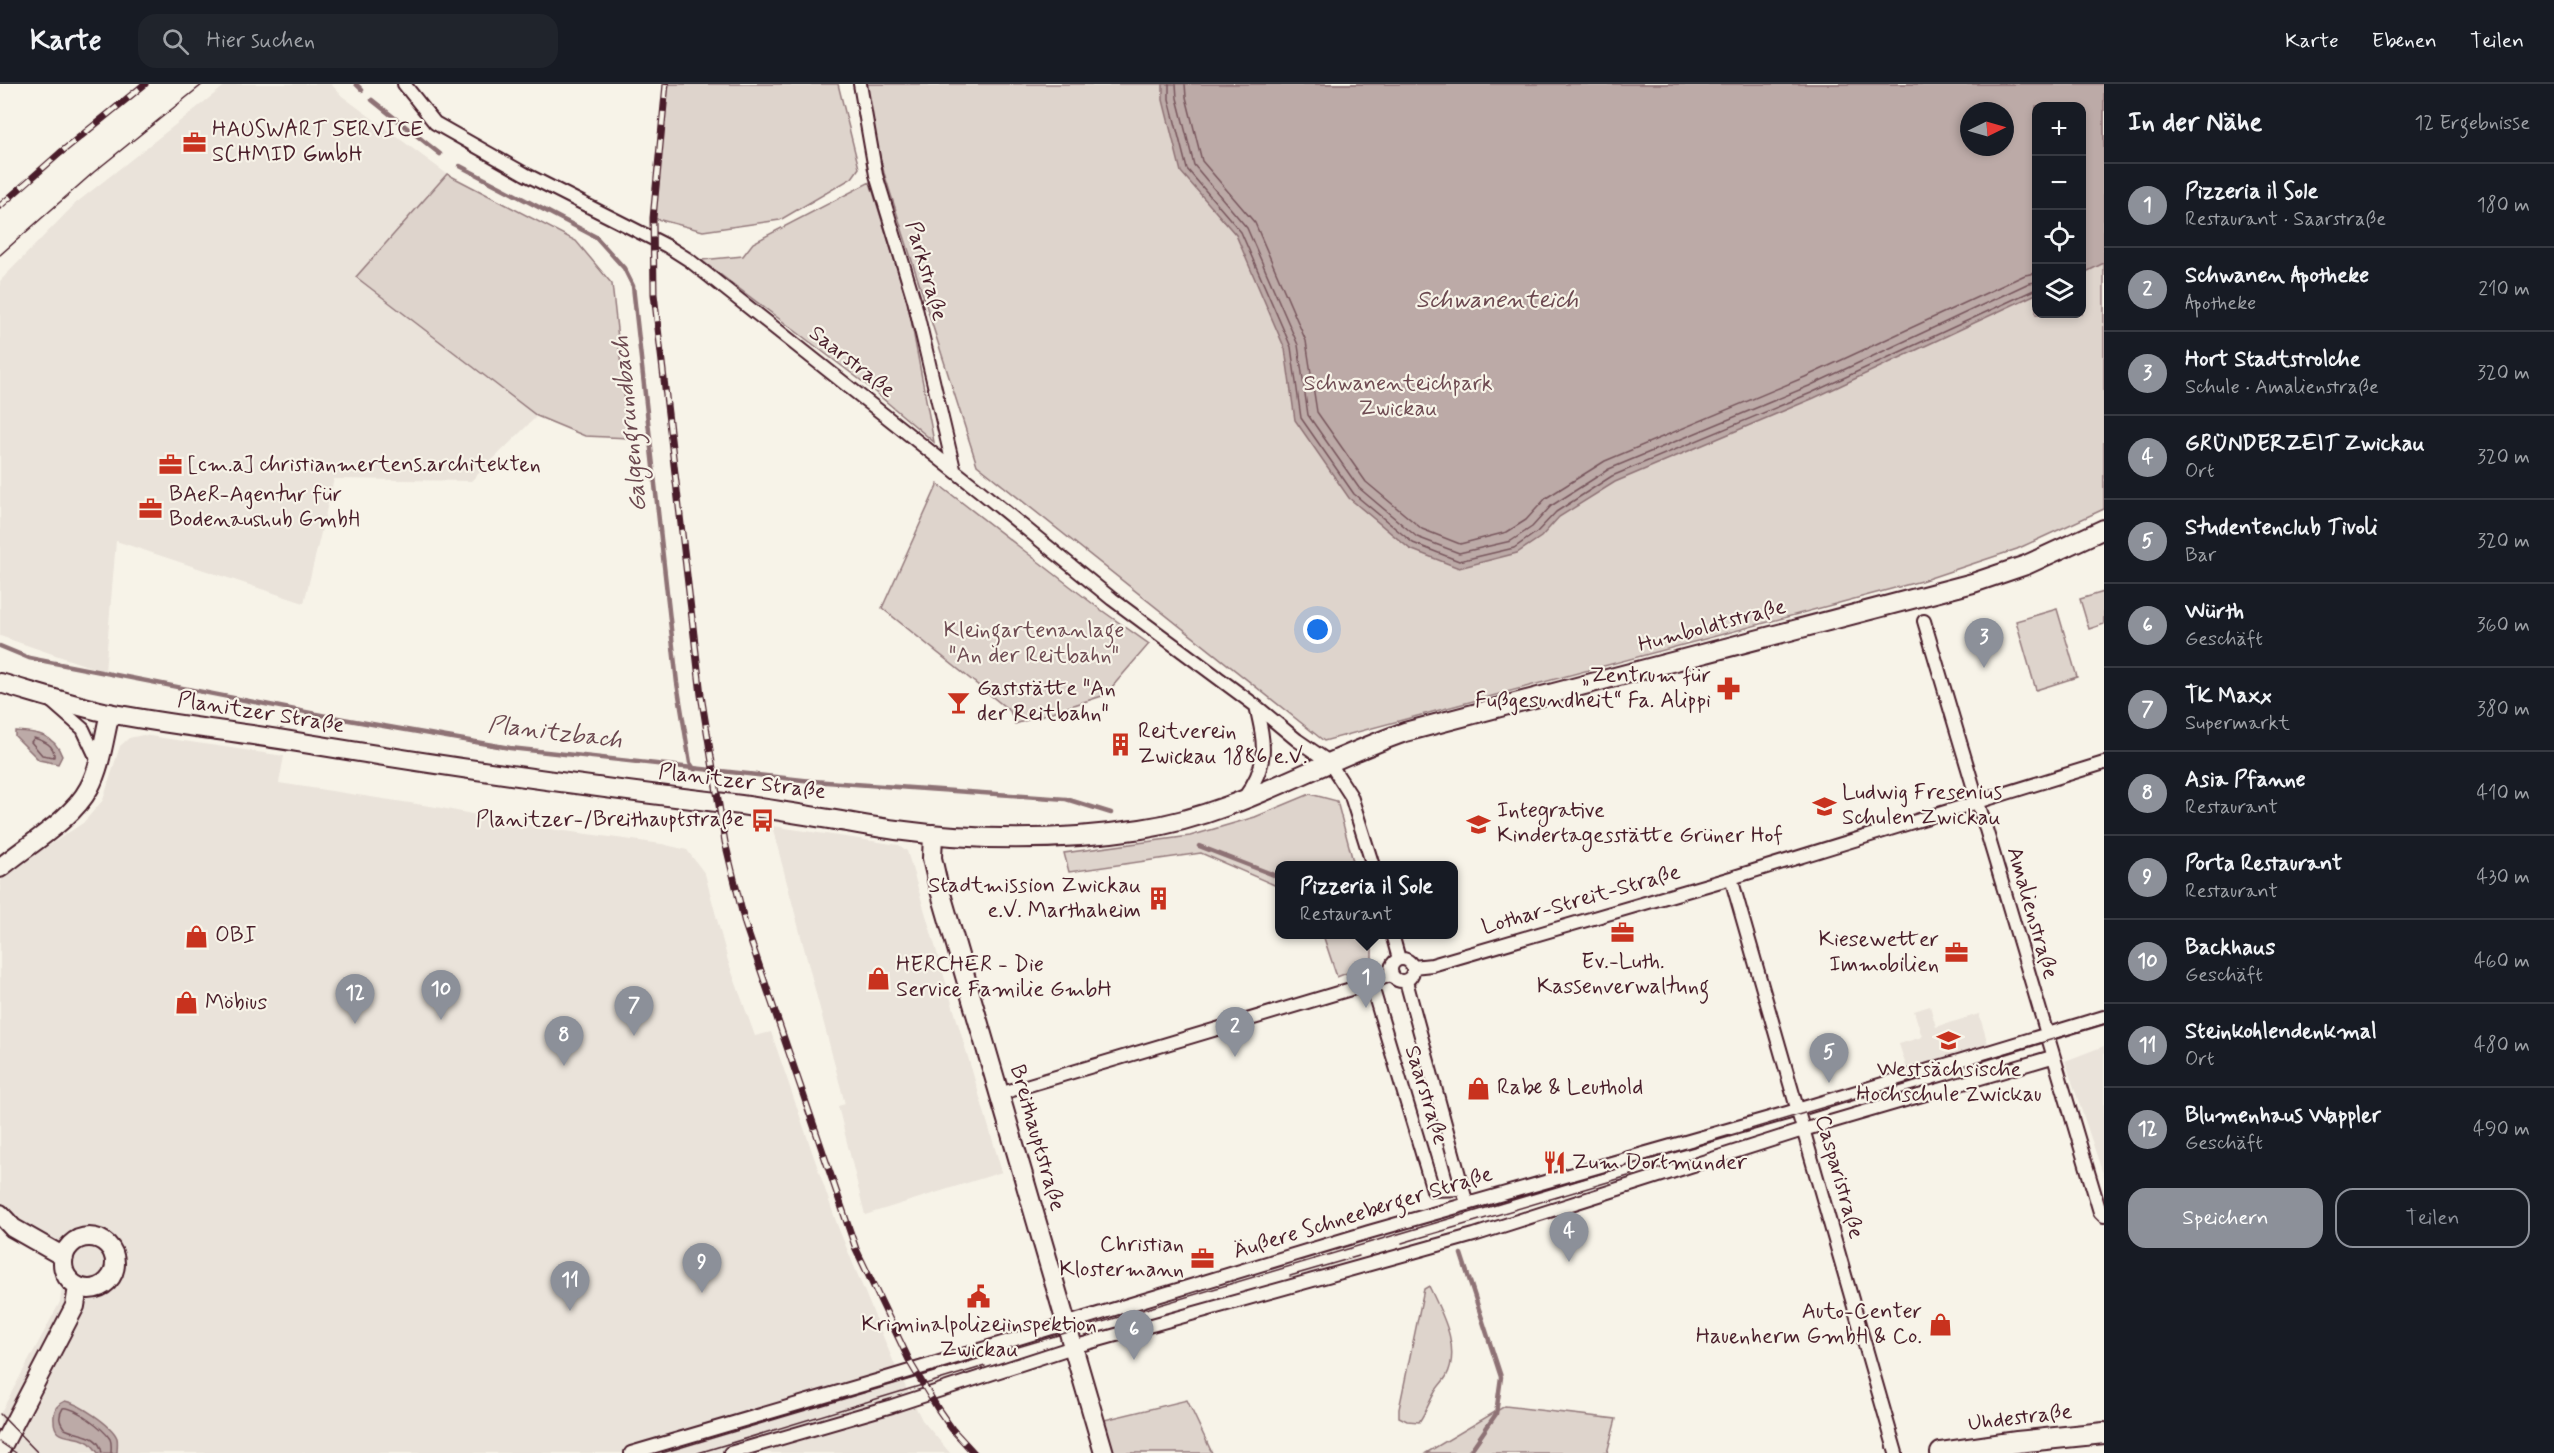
<!DOCTYPE html>
<html lang="de">
<head>
<meta charset="utf-8">
<style>
	:root { --surface:#171b24; --page:#20242c; --text:#f1f3f6; --muted:#9ea1a6; --line:#363941; --accent:#8c9099 }
	body { margin:0; font-family:Mynerve,sans-serif; background:var(--page); color:var(--text) }
	.controls { position:absolute; right:18px; top:18px; display:grid; overflow:hidden; border-radius:12px; box-shadow:0 3px 9px #0003 }
	.controls button { width:54px; height:54px; display:grid; place-items:center; padding:0; border:0; border-bottom:2px solid var(--line); background:var(--surface); color:var(--text); font:30px sans-serif }
	.compass { position:absolute; left:1960px; top:18px; width:54px; height:54px; border-radius:50%; background:var(--surface); box-shadow:0 3px 9px #0003; rotate:85deg }
	.you { position:absolute; left:1318px; top:546px; width:21px; height:21px; margin:-15px; border:4px solid #fff; border-radius:50%; background:#1a73e8; box-shadow:0 0 0 9px #1a73e833 }
	.badge { display:grid; place-items:center; width:39px; height:39px; border-radius:50%; background:var(--accent); color:#fff; font-size:20px; font-weight:700 }
	.pin { position:absolute; translate:-50% -50px; filter:drop-shadow(0 2px 3px #0008) }
	.pin::after { content:''; position:absolute; top:32px; width:21px; height:18px; background:inherit; clip-path:polygon(0 0,100% 0,50% 100%) }
	.popup { position:absolute; left:1275px; top:777px; width:183px; height:78px; box-sizing:border-box; display:grid; place-content:center; border-radius:12px; background:var(--surface); filter:drop-shadow(0 2px 4px #0005); font-size:20px; white-space:nowrap; color:var(--muted) }
	.popup b { font-size:22px; color:var(--text) }
	.popup::after { content:''; position:absolute; left:50%; top:100%; margin-left:-12px; border:12px solid transparent; border-top-color:var(--surface) }
	.list { margin:0; padding:0; list-style:none }
	h2 { display:flex; justify-content:space-between; align-items:center; height:78px; margin:0; padding:0 24px; font-size:26px }
	h2 small { font-size:20px; font-weight:400; color:var(--muted) }
	.list li { display:grid; grid-template-columns:39px 1fr auto; gap:18px; align-items:center; box-sizing:border-box; height:84px; padding:0 24px; border-top:2px solid var(--line) }
	.list b { display:block; font-size:22px; white-space:nowrap }
	.list p { margin:0; font-size:20px; white-space:nowrap; color:var(--muted) }
	.list em { font-size:20px; font-style:normal; color:var(--muted) }
	.actions { display:flex; gap:12px; padding:18px 24px }
	.actions a { flex:1; padding:14px 0; border:2px solid var(--accent); border-radius:18px; text-align:center; font-size:21px; color:var(--accent) }
	.actions .main { background:var(--accent); color:#fff }
	.icon { flex:none; width:33px; height:33px; fill:none; stroke:currentColor; stroke-width:2; stroke-linecap:round; stroke-linejoin:round }
	.map { position:relative; flex:none; width:2104px; height:1369px; overflow:hidden }
	header { display:flex; align-items:center; gap:36px; box-sizing:border-box; height:84px; padding:0 30px; background:var(--surface); border-bottom:2px solid var(--line) }
	header strong { font-size:28px }
	nav { display:flex; gap:33px; margin-inline-start:auto; font-size:21px }
	.search { width:420px; height:54px; background:var(--page); display:flex; align-items:center; gap:15px; box-sizing:border-box; padding:0 21px; border-radius:18px; color:var(--muted); font-size:22px }
	main { display:flex }
	aside { flex:1; background:var(--surface) }
	.map>svg:first-child { display:block }
</style>
</head>
<body>
<header>
<strong>Karte</strong>
<div class="search"><svg class="icon" aria-label="search" viewBox="0 0 24 24"><circle cx="10" cy="10" r="6"/><path d="M15 15l6 6"/></svg>Hier suchen</div>
<nav><a>Karte</a><a>Ebenen</a><a>Teilen</a></nav>
</header>
<main>
<div class="map">
<svg width="2104" height="1369" viewBox="0 0 2104 1369">
	<rect width="100%" height="100%" fill="#f7f3e8"/>
	<filter id="ink" filterUnits="userSpaceOnUse"><feTurbulence type="fractalNoise" baseFrequency=".0167" numOctaves="2"/><feDisplacementMap in="SourceGraphic" scale="12" xChannelSelector="R" yChannelSelector="G"/><feConvolveMatrix kernelMatrix="1 2 1 2 8 2 1 2 1" color-interpolation-filters="sRGB"/></filter>
	<g filter="url(#ink)">
		<path fill="#eae3da" d="M227,0H331L342,12L447,90L356,193L537,332L471,397L334,395L304,519L116,457L105,588L0,552V197L76,119Z
			M143,651L284,672L279,699L436,723L550,745L662,760L687,766L705,790L728,877L755,952L771,948L838,1143L894,1279L922,1336L950,1369H0V1330L60,1218L62,1203L56,1184L57,1156L21,1136L0,1117V798L7,789L83,739L103,716L120,662L129,654Z
			M772,742L899,761L907,767L1002,1088L865,1131L838,1022L845,1020Z
			M1930,922L1936,943L1979,930L1988,960L1907,985L1899,960L1922,953L1914,927Z
			M2104,962V1093L2065,977Z"/>
		<path fill="#ded4cc" stroke="#947a7c" stroke-width="1.5" fill-rule="evenodd" d="M666,0H838L859,84L852,94L780,136L703,147L653,134Z
			M863,0H2104V425L2017,465L1921,497L1324,657L977,381L884,89ZM2036,22H2082V230H2036ZM1969,27H2005V63H1969Z
			M447,90L576,157L612,200L629,354L585,352L537,332L356,193Z
			M870,98L908,220L934,358L863,298L701,176L743,172L753,159Z
			M938,400L1097,523L1149,560L1105,611L1015,640L1010,627L882,524Z
			M2104,508V540L2089,545L2080,515Z
			M2057,525L2077,593L2036,606L2016,537Z
			M1310,710L1337,717L1354,781L1279,782V803L1201,769L1069,788L1064,769L1190,752L1255,733Z
			M1323,851H1372V879L1337,893Z
			M1429,1202C1441,1228 1462,1264 1446,1293C1443,1298 1438,1302 1435,1308C1429,1318 1426,1328 1419,1338L1407,1337L1399,1333V1325L1424,1205Z
			M1187,1316L1212,1369H1104L1096,1338Z
			M1505,1322L1616,1335L1607,1369H1426Z"/>
		<path fill="#bcaaa7" stroke="#8e7275" stroke-width="1.5" fill-rule="evenodd" d="M1163,0H2104V179L2082,190V22H2036V210L1814,314L1615,398L1559,433L1541,453L1517,469L1459,484L1410,465L1349,414L1295,336L1285,265L1236,151L1181,88L1163,16ZM1969,27H2005V63H1969Z
			M15,647C37,648 54,650 62,672L58,680L39,676L15,652Z
			M65,1317C78,1319 112,1341 117,1354C118,1358 117,1365 117,1369H98C95,1365 92,1360 88,1358C74,1349 52,1359 54,1332C54,1324 58,1320 65,1317Z"/>
		<g fill="none" stroke-linecap="round" stroke-linejoin="round">
			<path stroke="#78575d" stroke-width="1.5" d="M1169,0V15L1187,85L1241,148L1291,263L1301,334L1354,410L1413,459L1459,477L1514,464L1537,448L1556,428L1612,392L1811,309L2036,205
				M1176,0L1177,14L1194,81L1247,144L1298,261L1308,331L1359,404L1417,453L1459,469L1511,457L1532,443L1551,422L1609,385L1809,302L2029,199L2036,198
				M1185,0L1186,13L1202,77L1255,139L1306,257L1317,328L1366,398L1422,445L1460,460L1507,448L1526,436L1546,414L1605,377L1805,293L2025,191L2036,189
				M34,654C44,657 55,661 54,673L42,671L31,658Z
				M102,1369C99,1349 79,1352 65,1345C59,1338 58,1332 63,1324C74,1322 104,1345 110,1355C112,1359 111,1364 111,1369"/>
			<path stroke="#8e7275" stroke-width="4.5" d="M356,0L362,6
				M372,16L440,70
				M460,82L596,153L624,184L633,202L677,599L690,679L695,686
				M0,562L29,574L326,632L510,664L812,697L1066,715L1111,729
				M1199,762L1279,793
				M1461,1170L1501,1293L1496,1330L1469,1369"/>
			<defs>
				<path id="street" d="M404,0L435,39L525,90L667,162L689,176L980,407L1112,515L1256,622L1297,656L1329,678L1351,712L1373,782
					M860,0L876,91L914,216L954,385
					M1924,537L2100,1128L2104,1132
					M51,617L83,645L98,677
					M1244,714C1269,680 1265,661 1256,622
					M1731,794L1896,1369
					M1392,850L1399,875
					M1391 886a11 11 0 1 1 22 0a11 11 0 1 1-22 0Z
					M1413,883L1432,881L1731,794L2104,679
					M1406,897L1465,1113
					M1371,899L1433,1106L1463,1105
					M999,1010L1371,899L1392,890
					M631,1369L890,1293L1369,1148L1787,1029L2104,933
					M730,1369L892,1322L1073,1263L1474,1151L1803,1046L2052,973"/>
				<path id="secondary" d="M0,599C35,609 69,620 104,628C168,641 233,647 297,658C442,682 587,703 733,720C788,727 842,738 896,746C976,757 1062,757 1141,745C1235,731 1316,679 1405,648L1973,499L2026,481L2104,445
					M933,750L932,774L937,796L1104,1369
					M0,784C27,761 72,736 89,704C101,682 104,653 110,629
					M0,1130L13,1144L64,1173
					M63 1179a26 26 0 1 1 52 0a26 26 0 1 1-52 0Z
					M0,1366L75,1222L78,1203"/>
				<path id="primary" d="M1941,1369L2017,1358L2104,1349"/>
			</defs>
			<use href="#street" stroke="#4a1f2b" stroke-width="16"/>
			<use href="#secondary" stroke="#4a1f2b" stroke-width="22"/>
			<use href="#primary" stroke="#4a1f2b" stroke-width="24"/>
			<use href="#street" stroke="#f7f3e8" stroke-width="12"/>
			<use href="#secondary" stroke="#f7f3e8" stroke-width="18"/>
			<use href="#primary" stroke="#f7f3e8" stroke-width="20"/>
			<path stroke="#4a1f2b" stroke-width="1.5" d="M0,171L94,88L203,0
				M1402,1159L1635,1090
				M1290,1192L1359,1172
				M0,1330L38,1369
				M0,1358L16,1369
				M662,1369L2104,940
				M698,1369L985,1282"/>
			<defs>
				<path id="rail" d="M666,0L653,134L654,210L701,611L725,758L745,840L856,1165L911,1280L938,1325L952,1345L974,1369
					M0,122L60,69L145,0"/>
			</defs>
			<use href="#rail" stroke="#4a1f2b" stroke-width="7"/>
			<use href="#rail" stroke="#f7f3e8" stroke-width="4.5" stroke-dasharray="14" stroke-linecap="butt"/>
		</g>
	</g>
	<defs>
		<symbol id="office-bare" viewBox="-9 -9 18 18"><path d="M-6-3h4V-5.5h4V-3h4V5H-6ZM-1-4.5V-3h2v-1.5ZM-6 0V1H6V0Z" fill="#c8321e" stroke="#f7f3e8" stroke-width="2.5" paint-order="stroke"/></symbol>
		<symbol id="pharmacy-bare" viewBox="-9 -9 18 18"><path d="M-2-6h4v4h4v4h-4v4h-4v-4h-4v-4h4Z" fill="#c8321e" stroke="#f7f3e8" stroke-width="2.5" paint-order="stroke"/></symbol>
		<symbol id="bar-bare" viewBox="-9 -9 18 18"><path d="M-6-5H6L.8 .8V4.5H3.5V6h-7V4.5H-.8V.8Z" fill="#c8321e" stroke="#f7f3e8" stroke-width="2.5" paint-order="stroke"/></symbol>
		<symbol id="building-bare" viewBox="-9 -9 18 18"><path d="M-4-6H4V6H1V3H-1V6H-4ZM-2.5-4.3h1.7v1.8h-1.7ZM.8-4.3h1.7v1.8H.8ZM-2.5-1h1.7V.8h-1.7ZM.8-1h1.7V.8H.8Z" fill="#c8321e" stroke="#f7f3e8" stroke-width="2.5" paint-order="stroke"/></symbol>
		<symbol id="school-bare" viewBox="-9 -9 18 18"><path d="M0-5L7-2L0 1L-7-2ZM-4 1L0 2.5L4 1V4Q0 6-4 4Z" fill="#c8321e" stroke="#f7f3e8" stroke-width="2.5" paint-order="stroke"/></symbol>
		<symbol id="bus-bare" viewBox="-9 -9 18 18"><path d="M-5-6H5V4H4V6H2V4H-2V6H-4V4H-5ZM-3.5-4V0h7V-4ZM-3.5 1.2v1.5H-2V1.2ZM2 1.2v1.5H3.5V1.2Z" fill="#c8321e" stroke="#f7f3e8" stroke-width="2.5" paint-order="stroke"/></symbol>
		<symbol id="shop-bare" viewBox="-9 -9 18 18"><path d="M-5-2.5h2.3a2.7 3.5 0 0 1 5.4 0H5L5.5 6h-11ZM-1.5-2.5h3a1.5 2.3 0 0 0-3 0Z" fill="#c8321e" stroke="#f7f3e8" stroke-width="2.5" paint-order="stroke"/></symbol>
		<symbol id="university-bare" viewBox="-9 -9 18 18"><path d="M0-5L7-2L0 1L-7-2ZM-4 1L0 2.5L4 1V4Q0 6-4 4Z" fill="#c8321e" stroke="#f7f3e8" stroke-width="2.5" paint-order="stroke"/></symbol>
		<symbol id="restaurant-bare" viewBox="-9 -9 18 18"><path d="M-5-6h1v4h1v-4h1v4h1v-4h1v5L-1.5 .5V6h-2V.5L-5-1ZM5-6V6H3V1.5H1.5Q1.5-4 5-6Z" fill="#c8321e" stroke="#f7f3e8" stroke-width="2.5" paint-order="stroke"/></symbol>
		<symbol id="civic-bare" viewBox="-9 -9 18 18"><path d="M-.6-6.5H3V-4.5H.6V-3L4-1V1h2V6H-6V1h2V-1L-.6-3ZM-1.2 2.5V6h2.4V2.5Z" fill="#c8321e" stroke="#f7f3e8" stroke-width="2.5" paint-order="stroke"/></symbol>
	</defs>
	<g fill-rule="evenodd">
		<use href="#office-bare" x="178" y="42" width="33" height="33"/>
		<use href="#office-bare" x="154" y="364" width="33" height="33"/>
		<use href="#office-bare" x="134" y="408" width="33" height="33"/>
		<use href="#pharmacy-bare" x="1712" y="588" width="33" height="33"/>
		<use href="#bar-bare" x="942" y="602" width="33" height="33"/>
		<use href="#building-bare" x="1104" y="644" width="33" height="33"/>
		<use href="#school-bare" x="1808" y="706" width="33" height="33"/>
		<use href="#bus-bare" x="746" y="720" width="33" height="33"/>
		<use href="#school-bare" x="1462" y="724" width="33" height="33"/>
		<use href="#building-bare" x="1142" y="798" width="33" height="33"/>
		<use href="#office-bare" x="1606" y="832" width="33" height="33"/>
		<use href="#shop-bare" x="180" y="836" width="33" height="33"/>
		<use href="#office-bare" x="1940" y="852" width="33" height="33"/>
		<use href="#shop-bare" x="862" y="878" width="33" height="33"/>
		<use href="#shop-bare" x="170" y="902" width="33" height="33"/>
		<use href="#university-bare" x="1932" y="940" width="33" height="33"/>
		<use href="#shop-bare" x="1462" y="988" width="33" height="33"/>
		<use href="#restaurant-bare" x="1538" y="1062" width="33" height="33"/>
		<use href="#office-bare" x="1186" y="1158" width="33" height="33"/>
		<use href="#civic-bare" x="962" y="1196" width="33" height="33"/>
		<use href="#shop-bare" x="1924" y="1224" width="33" height="33"/>
	</g>
	<g text-anchor="middle" dominant-baseline="central" stroke-width="4.5" stroke-linejoin="round" paint-order="stroke">
		<g font-size="22" fill="#4a1f2b" stroke="#f7f3e8" text-anchor="start">
			<text x="212" y="46">HAUSWART SERVICE<tspan x="212" dy="25">SCHMID GmbH</tspan></text>
			<text x="188" y="381">[cm.a] christianmertens.architekten</text>
			<text x="169" y="411">BAeR-Agentur für<tspan x="169" dy="25">Bodenaushub GmbH</tspan></text>
			<text x="1711" y="592" text-anchor="end">„Zentrum für<tspan x="1711" dy="25">Fußgesundheit“ Fa. Alippi</tspan></text>
			<text x="977" y="605">Gaststätte "An<tspan x="977" dy="25">der Reitbahn"</tspan></text>
			<text x="1138" y="648">Reitverein<tspan x="1138" dy="25">Zwickau 1886 e.V.</tspan></text>
			<text x="1842" y="709">Ludwig Fresenius<tspan x="1842" dy="25">Schulen Zwickau</tspan></text>
			<text x="1497" y="727">Integrative<tspan x="1497" dy="25">Kindertagesstätte Grüner Hof</tspan></text>
			<text x="744" y="736" text-anchor="end">Planitzer-/Breithauptstraße</text>
			<text x="1141" y="802" text-anchor="end">Stadtmission Zwickau<tspan x="1141" dy="25">e.V. Marthaheim</tspan></text>
			<text x="215" y="852">OBI</text>
			<text x="1939" y="856" text-anchor="end">Kiesewetter<tspan x="1939" dy="25">Immobilien</tspan></text>
			<text x="1623" y="878" text-anchor="middle">Ev.-Luth.<tspan x="1623" dy="25">Kassenverwaltung</tspan></text>
			<text x="896" y="881">HERCHER - Die<tspan x="896" dy="25">Service Familie GmbH</tspan></text>
			<text x="205" y="919">Möbius</text>
			<text x="1949" y="986" text-anchor="middle">Westsächsische<tspan x="1949" dy="25">Hochschule Zwickau</tspan></text>
			<text x="1497" y="1004">Rabe &amp; Leuthold</text>
			<text x="1572" y="1079">Zum Dortmunder</text>
			<text x="1184" y="1161" text-anchor="end">Christian<tspan x="1184" dy="25">Klostermann</tspan></text>
			<text x="1922" y="1228" text-anchor="end">Auto-Center<tspan x="1922" dy="25">Hauenherm GmbH &amp; Co.</tspan></text>
			<text x="979" y="1241" text-anchor="middle">Kriminalpolizeiinspektion<tspan x="979" dy="25">Zwickau</tspan></text>
		</g>
		<g font-size="22" fill="#4a1f2b" stroke="#f7f3e8">
			<text transform="translate(926 187) rotate(74)">Parkstraße</text>
			<text transform="translate(852 278) rotate(38)">Saarstraße</text>
			<text transform="translate(1712 542) rotate(-15)">Humboldtstraße</text>
			<text transform="translate(261 629) rotate(9)">Planitzer Straße</text>
			<text transform="translate(742 698) rotate(7)">Planitzer Straße</text>
			<text transform="translate(1581 816) rotate(-16)">Lothar-Streit-Straße</text>
			<text transform="translate(2032 829) rotate(74)">Amalienstraße</text>
			<text transform="translate(1426 1011) rotate(73)">Saarstraße</text>
			<text transform="translate(1037 1054) rotate(74)">Breithauptstraße</text>
			<text transform="translate(1839 1093) rotate(74)">Casparistraße</text>
			<text transform="translate(1363 1129) rotate(-17)">Äußere Schneeberger Straße</text>
			<text transform="translate(2020 1334) rotate(-7)">Uhdestraße</text>
		</g>
		<g font-size="22" fill="#6f4c53" stroke="#f7f3e8">
			<text x="1398" y="300">Schwanenteichpark<tspan x="1398" dy="25">Zwickau</tspan></text>
			<text x="1034" y="547">Kleingartenanlage<tspan x="1034" dy="25">"An der Reitbahn"</tspan></text>
		</g>
		<g font-size="24" font-style="italic" fill="#6c4950" stroke="#f7f3e8">
			<text x="1497" y="216">Schwanenteich</text>
			<text transform="translate(630 340) rotate(-96)">Galgengrundbach</text>
			<text transform="translate(555 649) rotate(7)">Planitzbach</text>
		</g>
	</g>
</svg>
<div class="controls">
<button>+</button>
<button>−</button>
<button><svg class="icon" aria-label="locate" viewBox="0 0 24 24"><circle cx="12" cy="12" r="6"/><path d="M12 2v4M12 18v4M2 12h4M18 12h4"/></svg></button>
<button><svg class="icon" aria-label="layers" viewBox="0 0 24 24"><path d="M12 4l9 5-9 5-9-5zM3 14l9 5 9-5"/></svg></button>
</div>
<svg class="compass" viewBox="-18 -18 36 36"><path d="M0-13l5 13h-10z" fill="#e53935"/><path d="M0 13l5-13h-10z" fill="#9ea1a6"/></svg>
<div class="you"></div>
<div class="pin badge" style="left:1366px;top:924px">1</div>
<div class="popup"><b>Pizzeria il Sole</b>Restaurant</div>
<div class="pin badge" style="left:1235px;top:973px">2</div>
<div class="pin badge" style="left:1984px;top:584px">3</div>
<div class="pin badge" style="left:1569px;top:1178px">4</div>
<div class="pin badge" style="left:1829px;top:999px">5</div>
<div class="pin badge" style="left:1134px;top:1276px">6</div>
<div class="pin badge" style="left:634px;top:952px">7</div>
<div class="pin badge" style="left:564px;top:982px">8</div>
<div class="pin badge" style="left:702px;top:1209px">9</div>
<div class="pin badge" style="left:441px;top:936px">10</div>
<div class="pin badge" style="left:570px;top:1227px">11</div>
<div class="pin badge" style="left:355px;top:940px">12</div>
</div>
<aside>
<h2>In der Nähe<small>12 Ergebnisse</small></h2>
<ul class="list">
<li><span class="badge">1</span><div><b>Pizzeria il Sole</b><p>Restaurant · Saarstraße</p></div><em>180 m</em></li>
<li><span class="badge">2</span><div><b>Schwanen Apotheke</b><p>Apotheke</p></div><em>210 m</em></li>
<li><span class="badge">3</span><div><b>Hort Stadtstrolche</b><p>Schule · Amalienstraße</p></div><em>320 m</em></li>
<li><span class="badge">4</span><div><b>GRÜNDERZEIT Zwickau</b><p>Ort</p></div><em>320 m</em></li>
<li><span class="badge">5</span><div><b>Studentenclub Tivoli</b><p>Bar</p></div><em>320 m</em></li>
<li><span class="badge">6</span><div><b>Würth</b><p>Geschäft</p></div><em>360 m</em></li>
<li><span class="badge">7</span><div><b>TK Maxx</b><p>Supermarkt</p></div><em>380 m</em></li>
<li><span class="badge">8</span><div><b>Asia Pfanne</b><p>Restaurant</p></div><em>410 m</em></li>
<li><span class="badge">9</span><div><b>Porta Restaurant</b><p>Restaurant</p></div><em>430 m</em></li>
<li><span class="badge">10</span><div><b>Backhaus</b><p>Geschäft</p></div><em>460 m</em></li>
<li><span class="badge">11</span><div><b>Steinkohlendenkmal</b><p>Ort</p></div><em>480 m</em></li>
<li><span class="badge">12</span><div><b>Blumenhaus Wappler</b><p>Geschäft</p></div><em>490 m</em></li>
</ul>
<div class="actions"><a class="main">Speichern</a><a>Teilen</a></div>
</aside>
</main>
</body>
</html>
